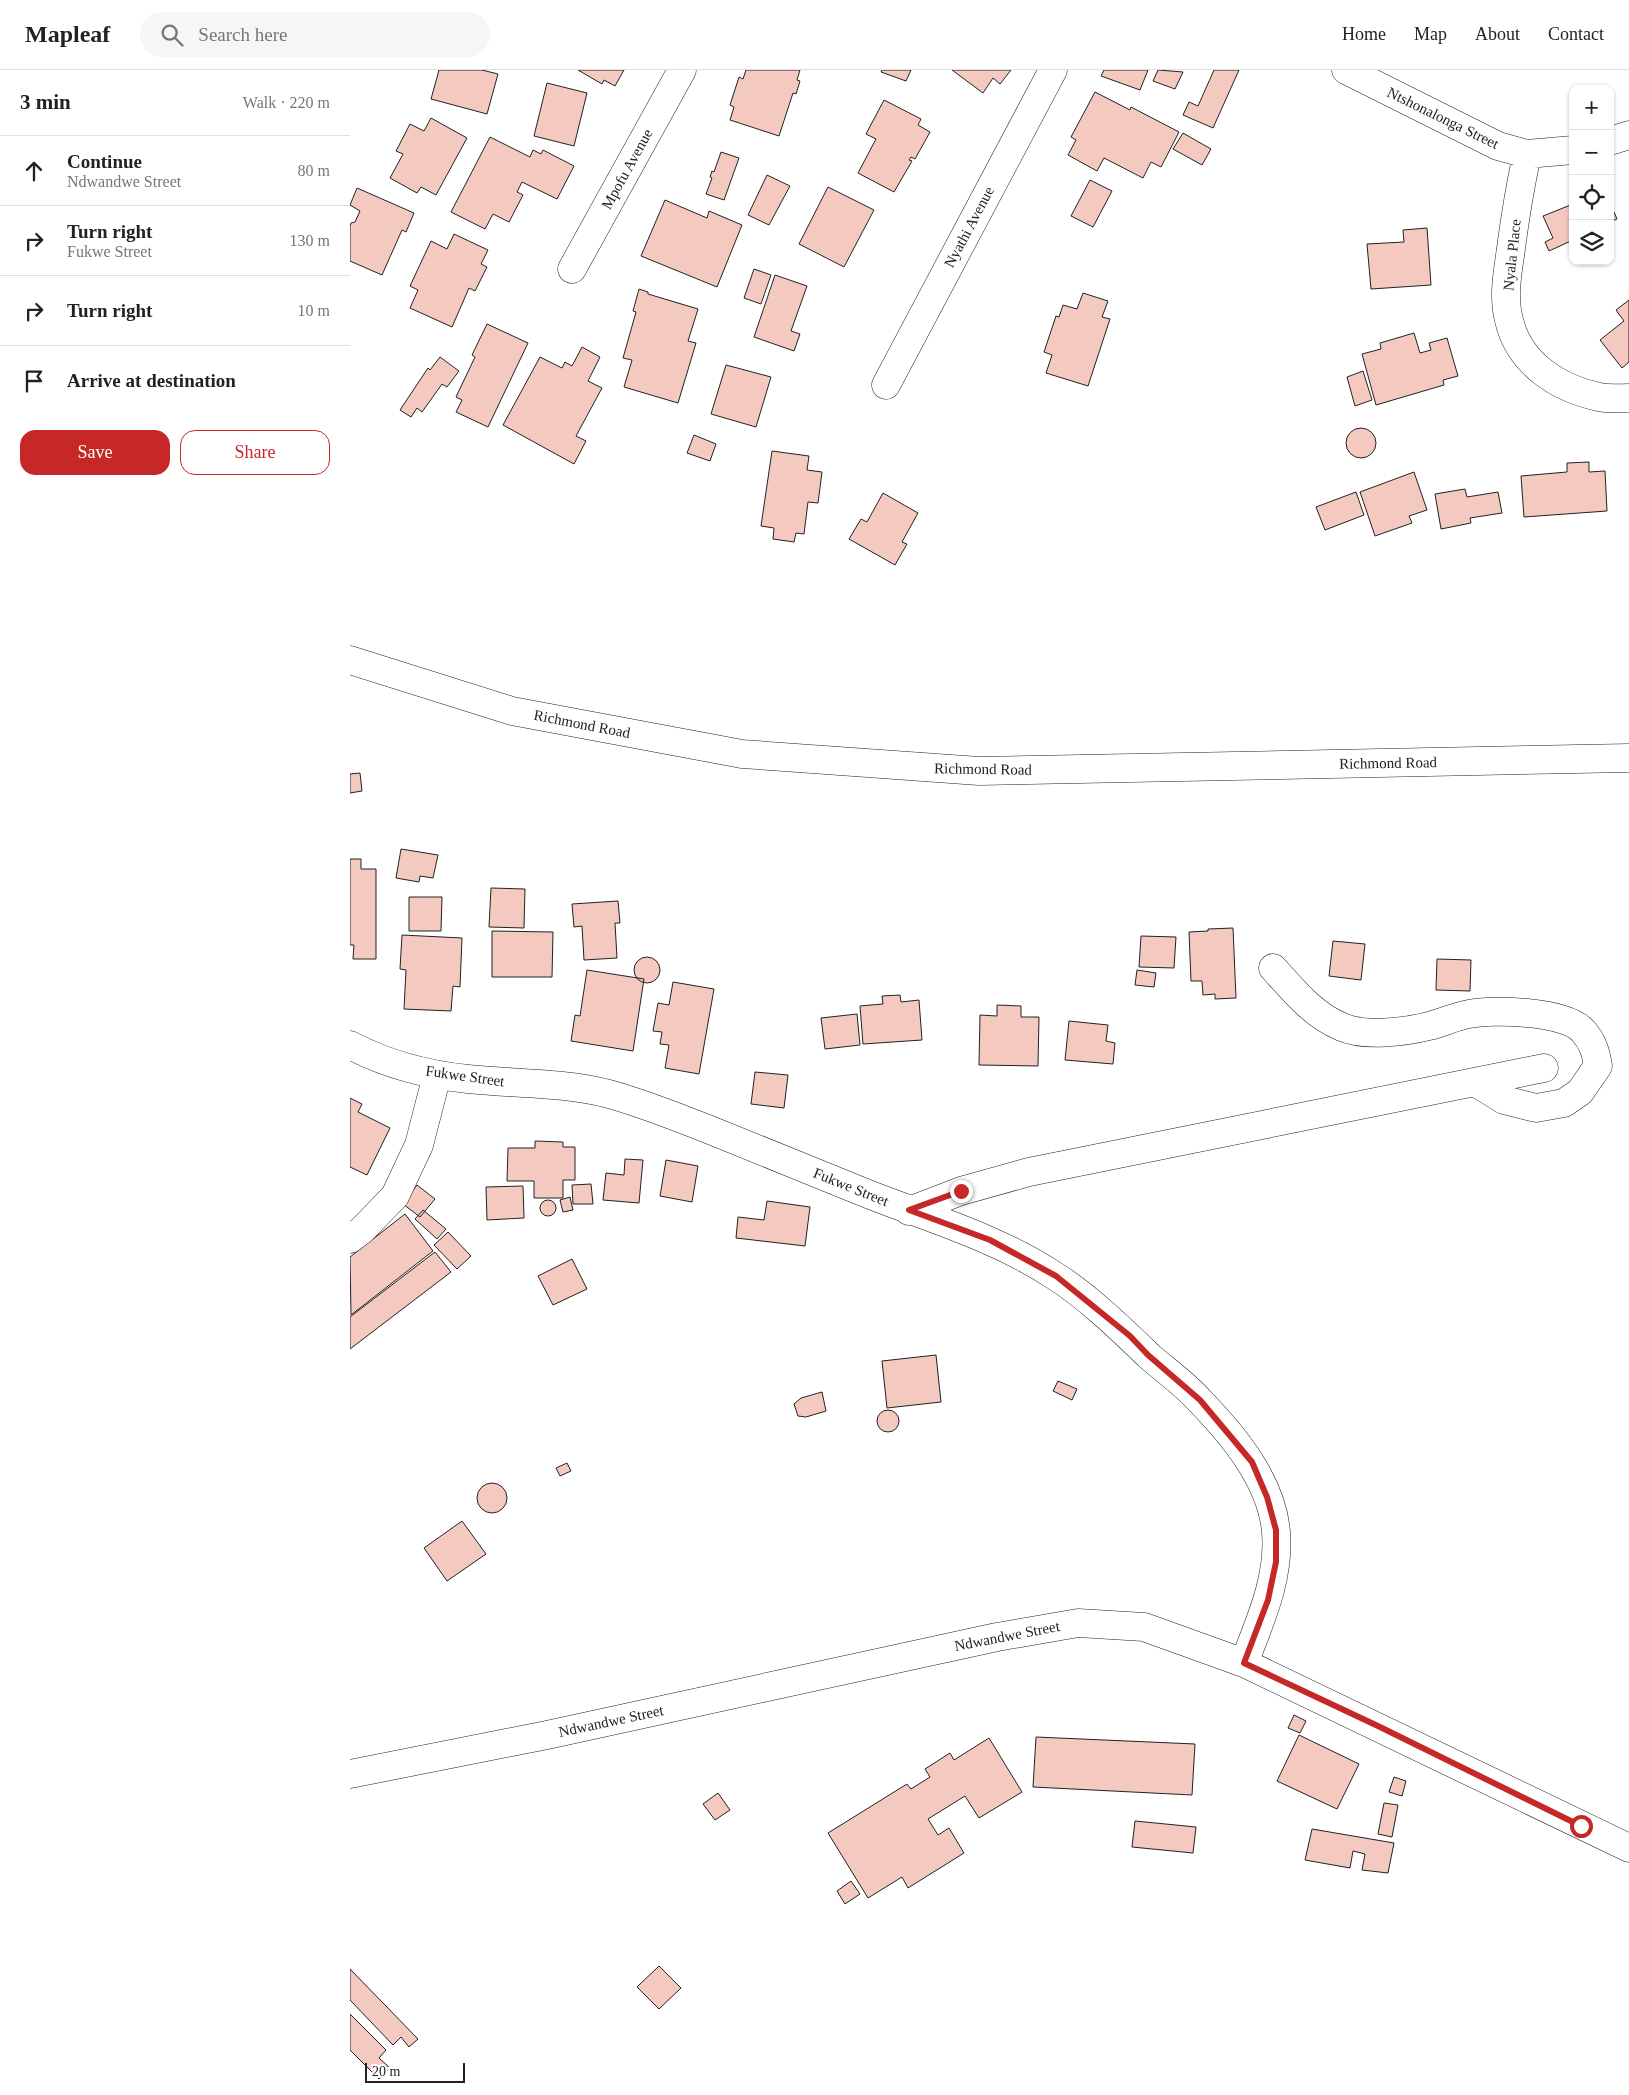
<!DOCTYPE html>
<html lang="en">
<head>
<meta charset="utf-8">
<style>
	:root { --surface:#fff; --page:#f6f6f6; --text:#222; --muted:#767676; --line:#e0e0e0; --accent:#c62828 }
	body { margin:0; font-family:"Times New Roman",serif; background:var(--page); color:var(--text) }
	.controls { position:absolute; right:15px; top:15px; display:grid; overflow:hidden; border-radius:10px; box-shadow:0 1px 4px #0004 }
	.controls button { width:45px; height:45px; display:grid; place-items:center; padding:0; border:0; border-bottom:1px solid var(--line); background:var(--surface); color:var(--text); font:25px sans-serif }
	.scale { position:absolute; left:15px; bottom:12px; width:100px; box-sizing:border-box; padding-left:5px; border:2px solid #222; border-top:0; font-size:14px; line-height:18px; white-space:nowrap; color:#222; -webkit-text-stroke:4px #fff; paint-order:stroke }
	.stop { position:absolute; width:15px; height:15px; margin:-11px; border:4px solid #c62828; border-radius:50%; background:#fff }
	.stop.end { background:#c62828; border-color:#fff; box-shadow:0 1px 5px #0008 }
	.list { margin:0; padding:0; list-style:none }
	h2 { display:flex; justify-content:space-between; align-items:center; height:65px; margin:0; padding:0 20px; font-size:21px }
	h2 small { font-size:16px; font-weight:400; color:var(--muted) }
	.list li { display:grid; grid-template-columns:32px 1fr auto; gap:15px; align-items:center; box-sizing:border-box; height:70px; padding:0 20px; border-top:1px solid var(--line) }
	.list b { display:block; font-size:19px; white-space:nowrap }
	.list p { margin:0; font-size:16px; white-space:nowrap; color:var(--muted) }
	.list em { font-size:16px; font-style:normal; color:var(--muted) }
	.actions { display:flex; gap:10px; padding:15px 20px }
	.actions a { flex:1; padding:11px 0; border:1px solid var(--accent); border-radius:15px; text-align:center; font-size:18px; color:var(--accent) }
	.actions .main { background:var(--accent); color:#fff }
	.icon { flex:none; width:28px; height:28px; fill:none; stroke:currentColor; stroke-width:2; stroke-linecap:round; stroke-linejoin:round }
	.map { position:relative; flex:none; width:1279px; height:2025px; overflow:hidden }
	header { display:flex; align-items:center; gap:30px; box-sizing:border-box; height:70px; padding:0 25px; background:var(--surface); border-bottom:1px solid var(--line) }
	header strong { font-size:24px }
	nav { display:flex; gap:28px; margin-inline-start:auto; font-size:18px }
	.search { width:350px; height:45px; background:var(--page); display:flex; align-items:center; gap:12px; box-sizing:border-box; padding:0 18px; border-radius:28px; color:var(--muted); font-size:19px }
	main { display:flex }
	aside { flex:1; background:var(--surface) }
	.map>svg:first-child { display:block }
</style>
</head>
<body>
<header>
<strong>Mapleaf</strong>
<div class="search"><svg class="icon" aria-label="search" viewBox="0 0 24 24"><circle cx="10" cy="10" r="6"/><path d="M15 15l6 6"/></svg>Search here</div>
<nav><a>Home</a><a>Map</a><a>About</a><a>Contact</a></nav>
</header>
<main>
<aside>
<h2>3 min<small>Walk · 220 m</small></h2>
<ul class="list">
<li><svg class="icon" aria-label="ahead" viewBox="0 0 24 24"><path d="M12 20V5M6 11l6-6 6 6"/></svg><div><b>Continue</b><p>Ndwandwe Street</p></div><em>80 m</em></li>
<li><svg class="icon" aria-label="right" viewBox="0 0 24 24"><path d="M7 20v-9h11M14 6l5 5-5 5"/></svg><div><b>Turn right</b><p>Fukwe Street</p></div><em>130 m</em></li>
<li><svg class="icon" aria-label="right" viewBox="0 0 24 24"><path d="M7 20v-9h11M14 6l5 5-5 5"/></svg><div><b>Turn right</b></div><em>10 m</em></li>
<li><svg class="icon" aria-label="arrive" viewBox="0 0 24 24"><path d="M6 21V4h12l-3 4 3 4H6"/></svg><div><b>Arrive at destination</b></div></li>
</ul>
<div class="actions"><a class="main">Save</a><a>Share</a></div>
</aside>
<div class="map">
<svg width="1279" height="2025" viewBox="0 0 1279 2025">
	<rect width="100%" height="100%" fill="#fff"/>
	<path fill="#f3c9c0" stroke="#222" d="M89,0H132L148,4L137,44L81,29Z
		M228,0H274L265,16L254,10L252,14Z
		M396,0H450L447,10L450,11L446,24L443,23L429,66L380,50L384,37L380,35L389,7L393,9Z
		M532,0H561L556,11L531,2Z
		M602,0H661L650,14L643,8L633,23Z
		M754,0H798L790,20L751,6Z
		M808,0L833,2L825,19L803,11Z
		M864,0H889L863,58L833,45L839,32L848,36Z
		M197,13L237,23L224,76L184,66Z
		M745,22L780,40L781,37L829,62L811,97L801,92L793,108L754,88L747,101L718,85L726,70L721,67Z
		M534,30L571,49L568,55L580,62L565,89L561,87L559,90L562,91L544,122L508,103L526,69L516,64Z
		M81,48L117,68L86,125L71,117L67,123L40,108L53,84L46,81L60,54L74,61Z
		M833,63L861,79L852,95L823,79Z
		M140,67L180,87L183,80L191,84L193,80L224,96L207,129L172,112L167,122L173,125L159,152L143,144L135,159L101,142Z
		M371,82L389,88L374,130L356,124L362,108L360,107L362,101L364,102Z
		M417,105L440,116L419,155L398,145Z
		M740,110L762,121L743,157L721,146Z
		M478,117L524,140L494,197L449,174Z
		M7,118L64,143L56,162L52,160L32,205L0,191V156L1,153L5,152L10,141L0,135Z
		M315,130L357,148L359,141L392,155L367,217L291,186Z
		M1260,133L1267,149L1260,152Z
		M1223,134V170L1199,181L1195,172L1203,168L1193,146Z
		M1077,158L1081,215L1021,219L1017,174L1054,172L1053,160Z
		M104,164L138,180L131,194L137,197L125,221L119,218L102,257L60,238L68,220L60,216L81,171L97,179Z
		M404,199L421,205L411,234L394,228Z
		M425,205L457,216L441,261L450,264L444,281L404,267Z
		M289,219L298,222V224L348,239L338,271L346,273L328,333L274,317L282,290L273,288L286,242L283,241Z
		M733,223L758,231L752,247L760,249L738,316L696,303L702,285L694,282L706,246L709,247L713,235L727,239Z
		M1279,230V292L1272,298L1250,270L1274,251L1266,240Z
		M137,254L178,273L138,357L106,342L112,330L106,327L125,287L122,285Z
		M1064,263L1070,283L1081,280L1079,273L1097,268L1108,306L1093,310L1094,315L1026,335L1012,284L1031,279L1030,273Z
		M232,277L250,287L238,311L252,318L226,366L236,371L224,394L153,355L190,287L212,298L215,292L222,296Z
		M90,287L109,301L97,317L92,314L72,342L67,338L61,347L50,340L78,298L80,300Z
		M376,295L421,307L406,357L361,344Z
		M1013,301L1022,330L1005,336L997,307Z
		M996 373a15 15 0 1 1 30 0a15 15 0 1 1-30 0Z
		M344,365L366,374L360,391L337,383Z
		M422,381L459,386L457,400L472,402L468,433L458,432L454,464L446,463L444,472L423,469L424,458L411,456Z
		M1239,392V402L1255,401L1257,441L1174,447L1171,406L1217,402V393Z
		M1064,402L1077,440L1059,446L1062,453L1025,466L1010,422Z
		M1115,419L1117,427L1148,422L1152,443L1120,448L1121,453L1091,459L1085,424Z
		M1006,422L1014,445L975,460L966,437Z
		M533,423L568,443L552,472L557,474L545,495L499,469L511,449L517,452Z
		M10,703L12,721L0,723V704Z
		M51,779L88,785L83,808L70,806L69,812L46,808Z
		M0,789H11V799H26V889H3L4,875H0Z
		M141,818L175,819L174,858L139,857Z
		M59,827H92L91,861H59Z
		M268,831L270,853H265L267,888L234,890L232,856L224,857L222,834Z
		M883,858L886,928L865,929V924L853,925L852,911H841L839,862L858,861V859Z
		M142,861L203,862L202,907H142Z
		M52,865L112,868L110,917L103,916L101,941L54,939L56,900L50,899Z
		M791,866L826,867L824,898L789,897Z
		M983,871L1015,874L1011,910L979,906Z
		M284 900a13 13 0 1 1 26 0a13 13 0 1 1-26 0Z
		M1087,889L1121,890L1120,921L1086,920Z
		M237,900L294,909L283,981L221,971L225,945L230,946Z
		M787,900L806,903L804,917L785,915Z
		M323,912L364,919L349,1004L315,998L319,975L310,974L312,962L303,961L308,933L319,935Z
		M550,925L551,932L569,930L572,970L513,974L510,936L533,934L532,926Z
		M647,935L671,936V947H689L688,996L629,995L630,945L647,946Z
		M507,944L510,975L475,979L471,948Z
		M719,951L758,955L756,971L765,973L763,994L715,990Z
		M405,1002L438,1005L434,1038L401,1034Z
		M0,1028L12,1034L8,1042L40,1058L17,1105L0,1097Z
		M185,1071L213,1072V1077H225V1110H213V1128H184V1111H157L158,1078H185Z
		M275,1089L293,1090L289,1133L253,1130L256,1103L274,1105Z
		M316,1090L348,1096L342,1132L310,1126Z
		M241,1114L243,1134H223L222,1115Z
		M67,1115L85,1129L70,1147L53,1134Z
		M173,1116L174,1148L137,1150L136,1117Z
		M220,1127L223,1140L213,1142L210,1130Z
		M190 1138a8 8 0 1 1 16 0a8 8 0 1 1-16 0Z
		M417,1131L460,1137L455,1176L386,1168L388,1147L414,1150Z
		M73,1140L96,1159L87,1169L65,1149Z
		M55,1144L83,1181L1,1245L0,1187Z
		M98,1162L121,1186L107,1199L84,1175Z
		M85,1182L101,1202L0,1279V1247Z
		M222,1189L237,1219L203,1235L188,1206Z
		M586,1285L591,1332L537,1338L532,1291Z
		M708,1311L727,1319L722,1330L703,1321Z
		M472,1322L476,1341L456,1347L448,1346L444,1334L451,1328Z
		M527 1351a11 11 0 1 1 22 0a11 11 0 1 1-22 0Z
		M217,1393L221,1401L210,1406L206,1398Z
		M127 1428a15 15 0 1 1 30 0a15 15 0 1 1-30 0Z
		M112,1451L136,1484L97,1511L74,1478Z
		M944,1645L956,1651L950,1663L938,1658Z
		M949,1665L1009,1694L987,1739L927,1711Z
		M686,1667L845,1674L842,1725L683,1717Z
		M639,1668L672,1722L629,1748L615,1726L578,1749L588,1765L599,1758L614,1783L558,1818L552,1807L518,1828L478,1763L557,1714L561,1719L580,1707L575,1699L600,1683L604,1690Z
		M1044,1707L1056,1711L1052,1726L1039,1722Z
		M368,1723L380,1740L365,1750L353,1734Z
		M1034,1733L1048,1735L1042,1767L1028,1764Z
		M785,1751L846,1757L843,1783L782,1777Z
		M962,1759L1044,1773L1038,1803L1012,1800L1015,1784L1003,1781L1000,1798L955,1790Z
		M501,1811L510,1824L495,1834L487,1821Z
		M309,1896L331,1918L309,1939L287,1917Z
		M0,1899L68,1969L59,1977L51,1967L43,1975L0,1930Z
		M0,1944L36,1980L29,1988L40,1998L29,2009L0,1980Z"/>
	<g fill="none" stroke-linecap="round" stroke-linejoin="round">
		<defs>
			<path id="minor" d="M996,0L1148,76L1177,84L1223,80
				M1260,71L1279,65
				M1177,84C1171,113 1166,141 1162,171C1159,196 1152,224 1159,250C1169,293 1207,318 1249,327C1258,329 1269,328 1279,328
				M222,199L332,0
				M536,315L703,0
				M923,898C944,921 963,945 992,957C1015,967 1055,962 1079,956C1092,953 1106,946 1119,944C1144,939 1216,941 1233,961C1243,972 1246,983 1248,996L1230,1022L1214,1033L1186,1038L1154,1030L1125,1012
				M0,975C36,994 78,1005 118,1009C165,1014 213,1012 259,1024C299,1035 337,1051 375,1066C421,1085 467,1103 513,1122C578,1148 646,1167 705,1206C738,1227 771,1259 799,1286C816,1301 835,1314 850,1331C884,1366 922,1412 926,1462C930,1508 910,1551 894,1593
				M559,1141L611,1121L679,1102L1194,998
				M0,1169L12,1160L45,1126L69,1075L87,1005
				M0,1704L197,1665L647,1567L728,1553L794,1557L894,1593L1279,1778"/>
			<path id="highway" d="M0,590L162,641L392,684L629,701L1279,688"/>
		</defs>
		<use href="#minor" stroke="#222" stroke-width="29"/>
		<use href="#highway" stroke="#222" stroke-width="29"/>
		<use href="#minor" stroke="#fff" stroke-width="28"/>
		<use href="#highway" stroke="#fff" stroke-width="28"/>
	</g>
	<g fill="none" stroke-linecap="round" stroke-linejoin="round">
		<path stroke="#c62828" stroke-width="6" d="M611,1121L559,1140L640,1170L706,1206L780,1266L798,1285L850,1330L902,1392L917,1427L926,1460V1492L918,1530L894,1593L1028,1656L1231,1756"/>
	</g>
	<g text-anchor="middle" dominant-baseline="central" stroke-width="4" stroke-linejoin="round" paint-order="stroke">
		<g font-size="15" fill="#222" stroke="#fff">
			<text transform="translate(1093 48) rotate(26)">Ntshonalonga Street</text>
			<text transform="translate(277 99) rotate(-61)">Mpofu Avenue</text>
			<text transform="translate(619 157) rotate(-62)">Nyathi Avenue</text>
			<text transform="translate(1162 185) rotate(-84)">Nyala Place</text>
			<text transform="translate(232 654) rotate(11)">Richmond Road</text>
			<text transform="translate(1038 693) rotate(-1)">Richmond Road</text>
			<text transform="translate(633 699) rotate(1)">Richmond Road</text>
			<text transform="translate(115 1006) rotate(8)">Fukwe Street</text>
			<text transform="translate(501 1117) rotate(22)">Fukwe Street</text>
			<text transform="translate(657 1566) rotate(-11)">Ndwandwe Street</text>
			<text transform="translate(261 1651) rotate(-12)">Ndwandwe Street</text>
		</g>
	</g>
</svg>
<div class="controls">
<button>+</button>
<button>−</button>
<button><svg class="icon" aria-label="locate" viewBox="0 0 24 24"><circle cx="12" cy="12" r="6"/><path d="M12 2v4M12 18v4M2 12h4M18 12h4"/></svg></button>
<button><svg class="icon" aria-label="layers" viewBox="0 0 24 24"><path d="M12 4l9 5-9 5-9-5zM3 14l9 5 9-5"/></svg></button>
</div>
<div class="scale">20 m</div>
<div class="stop" style="left:1231px;top:1756px"></div>
<div class="stop end" style="left:611px;top:1121px"></div>
</div>
</main>
</body>
</html>
